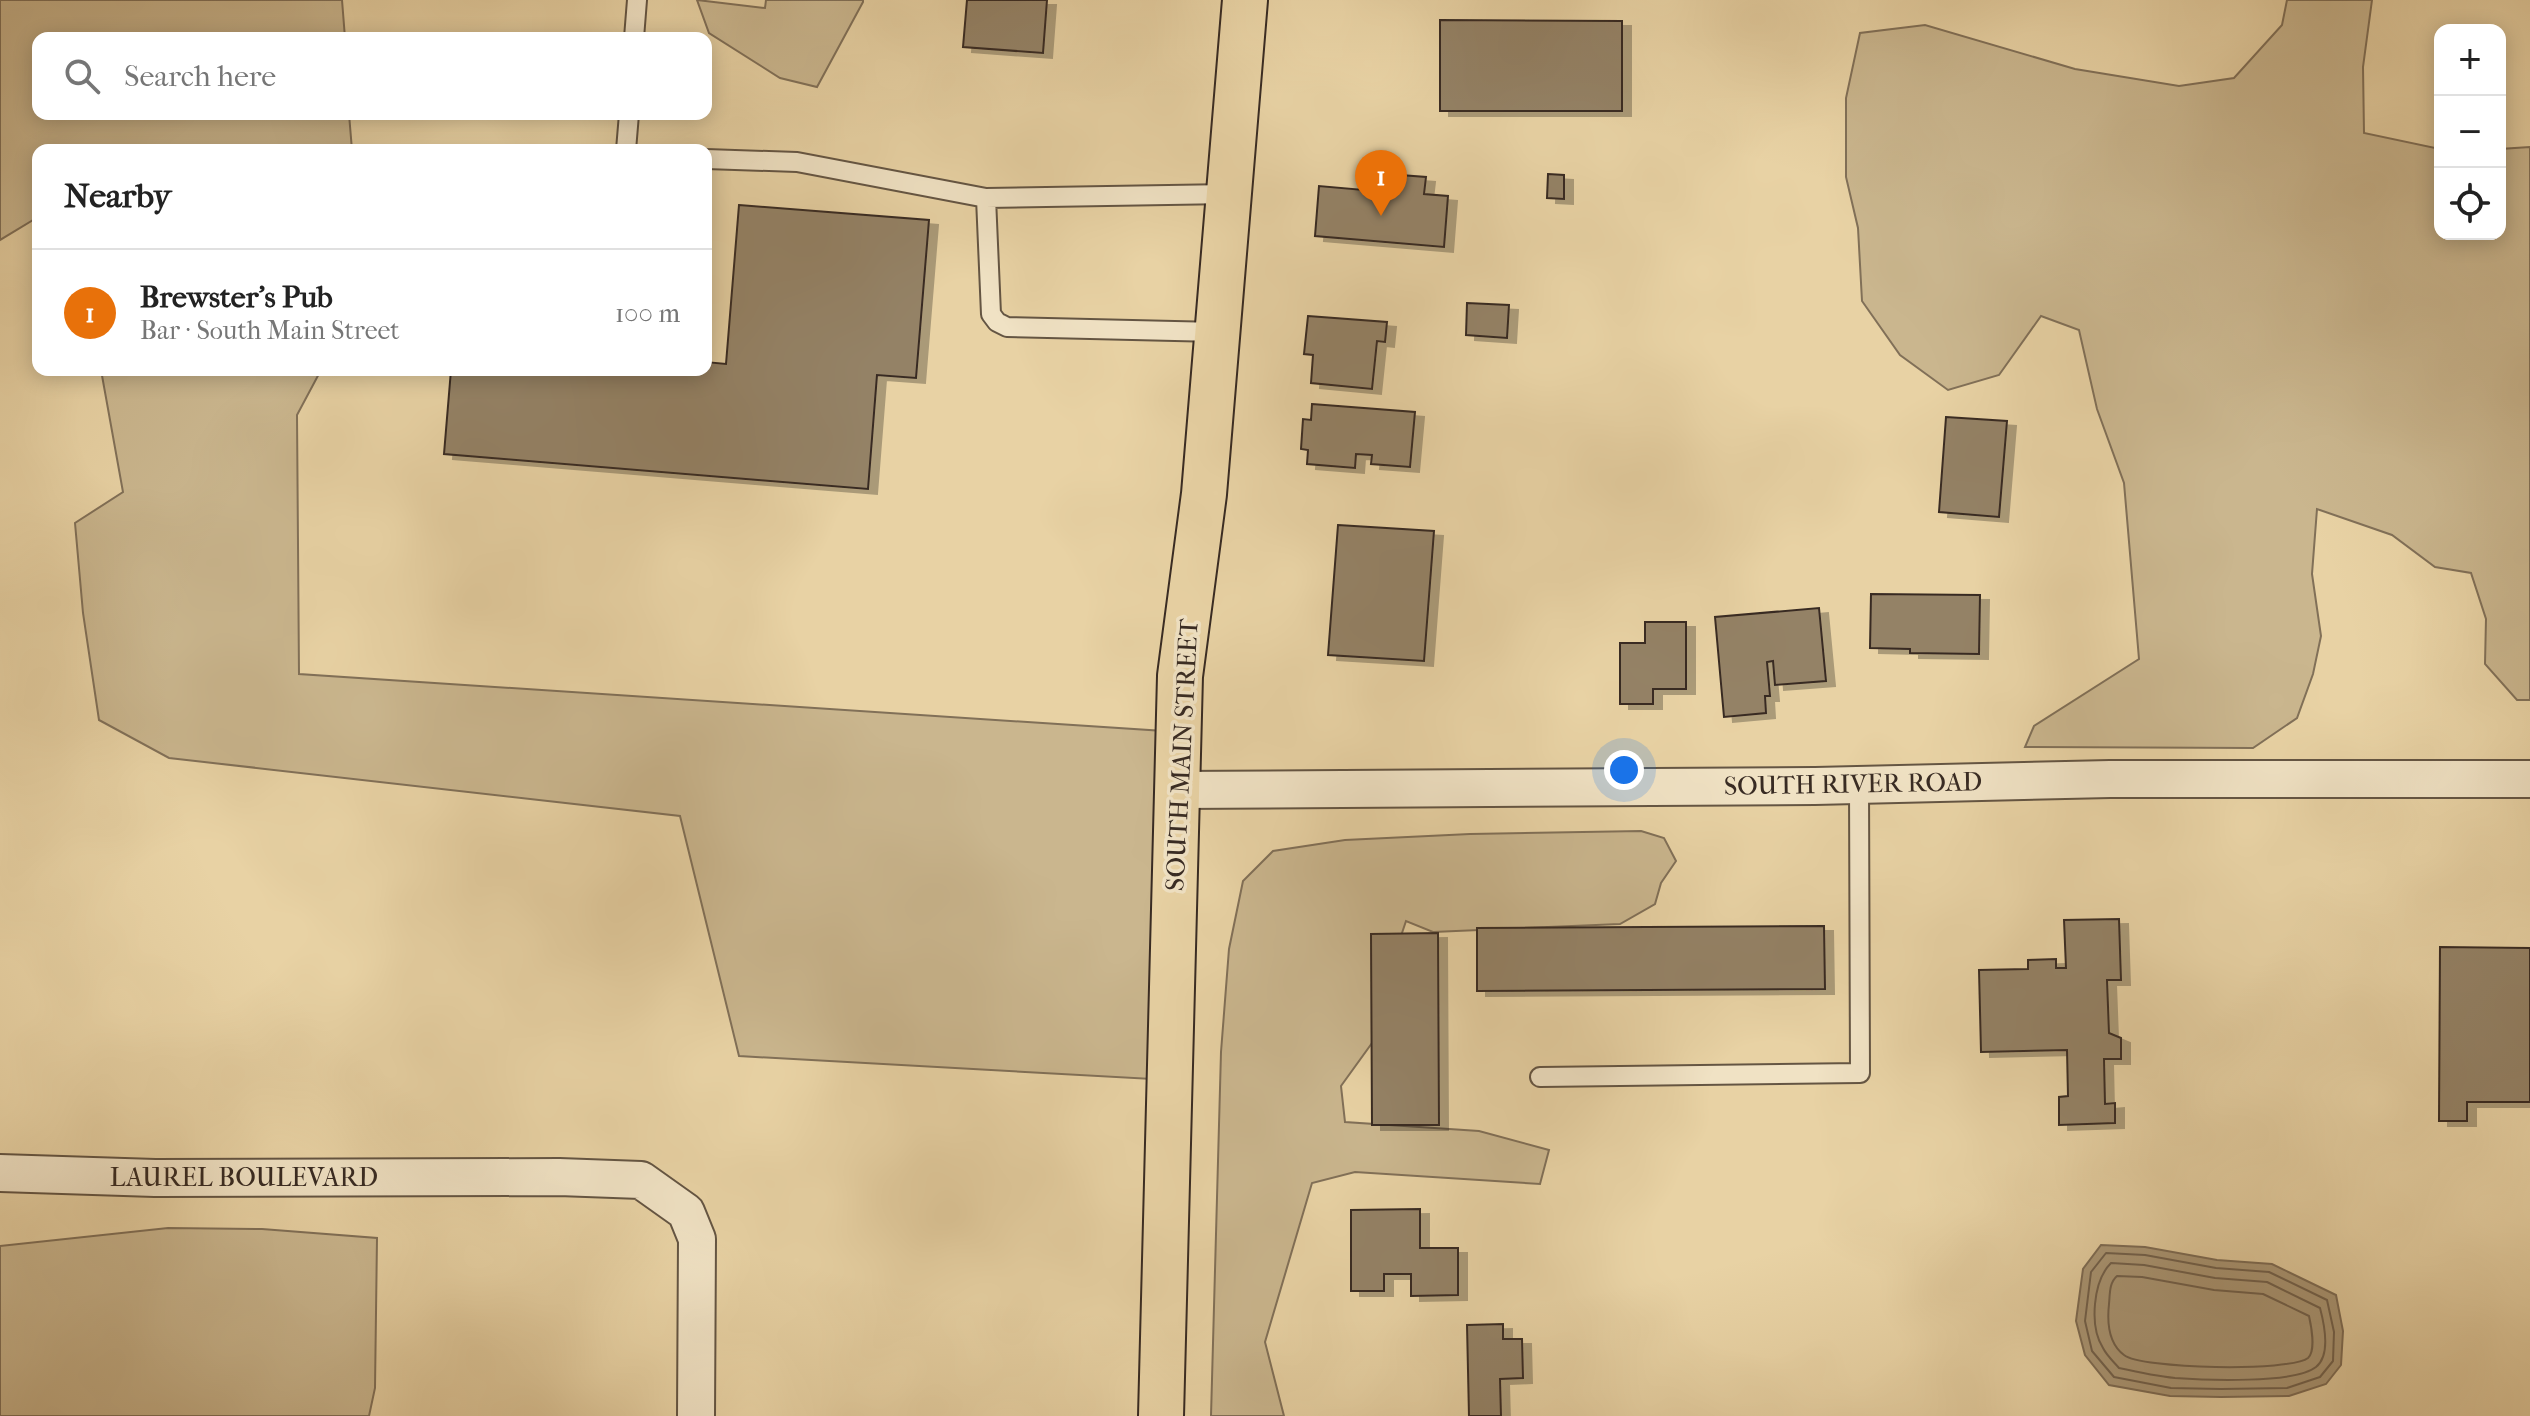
<!DOCTYPE html>
<html lang="en">
<head>
<meta charset="utf-8">
<style>
	:root { --surface:#fff; --page:#f2f2f2; --text:#222; --muted:#767676; --line:#e0e0e0; --accent:#8f2418 }
	body { margin:0; font-family:"IM FELL French Canon",serif; background:var(--page); color:var(--text) }
	.controls { position:absolute; right:24px; top:24px; display:grid; overflow:hidden; border-radius:16px; box-shadow:0 4px 20px #0003 }
	.controls button { width:72px; height:72px; display:grid; place-items:center; padding:0; border:0; border-bottom:2px solid var(--line); background:var(--surface); color:var(--text); font:40px sans-serif }
	.you { position:absolute; left:1624px; top:770px; width:28px; height:28px; margin:-20px; border:6px solid #fff; border-radius:50%; background:#1a73e8; box-shadow:0 0 0 12px #1a73e833 }
	.badge { display:grid; place-items:center; width:52px; height:52px; border-radius:50%; background:var(--accent); color:#fff; font-size:26px; font-weight:700 }
	.pin { position:absolute; translate:-50% -66px; filter:drop-shadow(0 2px 4px #0008) }
	.pin::after { content:''; position:absolute; top:42px; width:28px; height:24px; background:inherit; clip-path:polygon(0 0,100% 0,50% 100%) }
	.list { margin:0; padding:0; list-style:none }
	h2 { display:flex; justify-content:space-between; align-items:center; height:104px; margin:0; padding:0 32px; font-size:34px }
	h2 small { font-size:26px; font-weight:400; color:var(--muted) }
	.list li { display:grid; grid-template-columns:52px 1fr auto; gap:24px; align-items:center; box-sizing:border-box; height:128px; padding:0 32px; border-top:2px solid var(--line) }
	.list b { display:block; font-size:30px; white-space:nowrap }
	.list p { margin:0; font-size:26px; white-space:nowrap; color:var(--muted) }
	.list em { font-size:26px; font-style:normal; color:var(--muted) }
	.icon { flex:none; width:44px; height:44px; fill:none; stroke:currentColor; stroke-width:2; stroke-linecap:round; stroke-linejoin:round }
	.map { position:relative; flex:none; width:2530px; height:1416px; overflow:hidden }
	.search { position:absolute; background:var(--surface); box-shadow:0 4px 20px #0003; left:32px; top:32px; width:680px; height:88px; display:flex; align-items:center; gap:20px; box-sizing:border-box; padding:0 28px; border-radius:16px; color:var(--muted); font-size:30px }
	.panel { position:absolute; background:var(--surface); box-shadow:0 4px 20px #0003; left:32px; top:144px; width:680px; height:232px; border-radius:16px }
	.map>svg:first-child { display:block }
</style>
</head>
<body>
<div class="map">
<svg width="2530" height="1416" viewBox="0 0 2530 1416">
	<defs>
		<filter id="shadow"><feDropShadow dx="9" dy="5" stdDeviation="0" flood-color="#0004"/></filter>
	</defs>
	<rect width="100%" height="100%" fill="#e8d2a4"/>
	<filter id="stains"><feTurbulence type="fractalNoise" baseFrequency=".0025" numOctaves="4"/><feColorMatrix values="0 0 0 0 .2 0 0 0 0 .09 0 0 0 0 .02 0 0 0 .5 -.17"/></filter>
	<radialGradient id="worn" r=".72"><stop offset=".6" stop-color="#630" stop-opacity="0"/><stop offset="1" stop-color="#630" stop-opacity=".3"/></radialGradient>
	<path fill="#cab68e" stroke="#817058" stroke-width="2" d="M0,0H342L345,38H38V114H349L352,150H38V217L0,240Z
		M697,0L765,8L766,0H863V2L817,87L780,78L709,33Z
		M2287,0H2372L2363,67L2364,133L2440,149V234H2500V149L2530,147V700H2517L2485,664L2486,619L2471,573L2435,567L2392,535L2317,509L2312,574L2321,636L2313,674L2297,718L2253,748L2025,747L2034,726L2139,659L2124,483L2097,409L2079,330L2041,316L1999,375L1948,390L1900,355L1862,301L1858,228L1846,177V98L1860,33L1925,25L2075,69L2179,86L2234,78L2282,25Z
		M101,370H321L297,415L299,674L1179,732L1170,1080L739,1056L680,816L169,758L99,720L83,613L75,523L123,492Z
		M1641,831L1664,838L1676,861L1661,883L1655,904L1620,924L1433,932L1406,921L1395,954L1398,1007L1341,1086L1345,1122L1479,1131L1549,1150L1540,1184L1355,1172L1312,1183L1265,1342L1284,1416H1211L1221,1052L1229,949L1243,881L1273,851L1345,840L1470,834Z
		M168,1228L262,1229L377,1238L375,1388L369,1416H0V1246Z"/>
	<path fill="#ac9978" stroke="#7e6d56" stroke-width="2" d="M2101,1245L2145,1247L2217,1260L2272,1264L2336,1295L2343,1331L2341,1365L2326,1384L2289,1396L2221,1397L2170,1396L2109,1385L2085,1355L2076,1321L2083,1269Z"/>
	<g fill="none" stroke-linecap="round" stroke-linejoin="round">
		<path stroke="#72624e" stroke-width="2" d="M2106,1253L2145,1255L2216,1268L2269,1272L2327,1300L2334,1332L2333,1361L2320,1377L2287,1388L2221,1389L2171,1388L2114,1377L2092,1351L2085,1321L2091,1272Z
			M2111,1263L2144,1265L2215,1278L2267,1282L2320,1308C2324,1323 2331,1355 2316,1367C2295,1384 2203,1380 2175,1378C2156,1376 2137,1372 2119,1368C2114,1362 2107,1356 2103,1348C2089,1326 2093,1281 2111,1263Z
			M2117,1276L2142,1277L2214,1290L2263,1294L2309,1316C2311,1325 2316,1351 2308,1358C2290,1372 2141,1369 2124,1355C2108,1343 2107,1322 2109,1304C2110,1294 2109,1283 2117,1276Z"/>
	</g>
	<path fill="#948266" stroke="#382b23" stroke-width="2" filter="url(#shadow)" d="M967,0H1047L1043,53L963,47Z
		M1440,20L1622,21V111H1440Z
		M1387,174L1426,177L1424,194L1448,196L1444,247L1315,236L1319,186L1386,192Z
		M1548,174L1564,175V199L1547,198Z
		M739,205L929,220L916,378L877,375L868,489L444,454L451,370H706V362L726,364Z
		M1467,303L1509,305L1507,338L1466,335Z
		M1308,316L1387,322L1385,342L1377,341L1372,389L1311,383L1313,355L1304,354Z
		M1312,404L1415,412L1410,467L1371,464L1372,455L1356,454L1355,468L1307,464L1308,450L1301,449L1303,419L1311,420Z
		M1946,417L2007,421L1999,517L1939,512Z
		M1338,525L1434,531L1424,661L1328,655Z
		M1871,594L1980,595L1979,654L1910,653V649L1870,648Z
		M1819,608L1826,681L1775,685L1773,661L1767,662L1770,696H1765L1766,713L1724,717L1715,617Z
		M1645,622H1686V689H1653V704H1620V643H1645Z
		M2119,919L2121,980H2107L2109,1033L2121,1038V1059H2104L2105,1104L2115,1103V1123L2059,1125V1097L2068,1096L2067,1050L1981,1052L1979,970L2028,969V960L2056,959V968H2066L2064,920Z
		M1824,926L1825,989L1477,991V928Z
		M1438,933L1439,1125H1372L1371,934Z
		M2440,947L2530,948V1102H2467V1121H2439Z
		M1420,1209V1248H1458V1295L1411,1296V1274H1384V1291H1351V1210Z
		M1503,1324V1339H1522L1523,1378L1500,1379L1501,1416H1469L1467,1325Z"/>
	<g fill="none" stroke-linecap="round" stroke-linejoin="round">
		<defs>
			<path id="service" d="M634,38L637,0
				M626,150L629,114
				M706,159L797,162L986,198L1229,194
				M986,198L991,314L997,322L1007,327L1217,332
				M1540,1077L1860,1073L1859,785"/>
			<path id="minor" d="M1177,790L1815,786L2110,779H2530
				M0,1173L155,1178L559,1177L641,1180L686,1212L697,1239L696,1416"/>
			<path id="primary" d="M1161,1416L1180,676L1204,494L1245,0"/>
		</defs>
		<use href="#service" stroke="#645543" stroke-width="22"/>
		<use href="#minor" stroke="#645543" stroke-width="40"/>
		<use href="#primary" stroke="#382b23" stroke-width="48"/>
		<use href="#service" stroke="#f0e2c4" stroke-width="18"/>
		<use href="#minor" stroke="#f0e2c4" stroke-width="36"/>
		<use href="#primary" stroke="#e8d2a4" stroke-width="44"/>
	</g>
	<g text-anchor="middle" dominant-baseline="central" stroke-width="7" stroke-linejoin="round" paint-order="stroke">
		<g font-size="26" fill="#382b23" stroke="#f0e2c4">
			<text transform="translate(1182 755) rotate(-87)">SOUTH MAIN STREET</text>
			<text transform="translate(1853 784) rotate(-1)">SOUTH RIVER ROAD</text>
			<text x="244" y="1177">LAUREL BOULEVARD</text>
		</g>
	</g>
	<rect width="100%" height="100%" filter="url(#stains)"/>
	<rect width="100%" height="100%" fill="url(#worn)"/>
</svg>
<div class="controls">
<button>+</button>
<button>−</button>
<button><svg class="icon" aria-label="locate" viewBox="0 0 24 24"><circle cx="12" cy="12" r="6"/><path d="M12 2v4M12 18v4M2 12h4M18 12h4"/></svg></button>
</div>
<div class="you"></div>
<div class="pin badge" style="left:1381px;top:216px;background:#e8710a">1</div>
<div class="search"><svg class="icon" aria-label="search" viewBox="0 0 24 24"><circle cx="10" cy="10" r="6"/><path d="M15 15l6 6"/></svg>Search here</div>
<section class="panel">
<h2>Nearby<small></small></h2>
<ul class="list">
<li><span class="badge" style="background:#e8710a">1</span><div><b>Brewster's Pub</b><p>Bar · South Main Street</p></div><em>100 m</em></li>
</ul>
</section>
</div>
</body>
</html>
